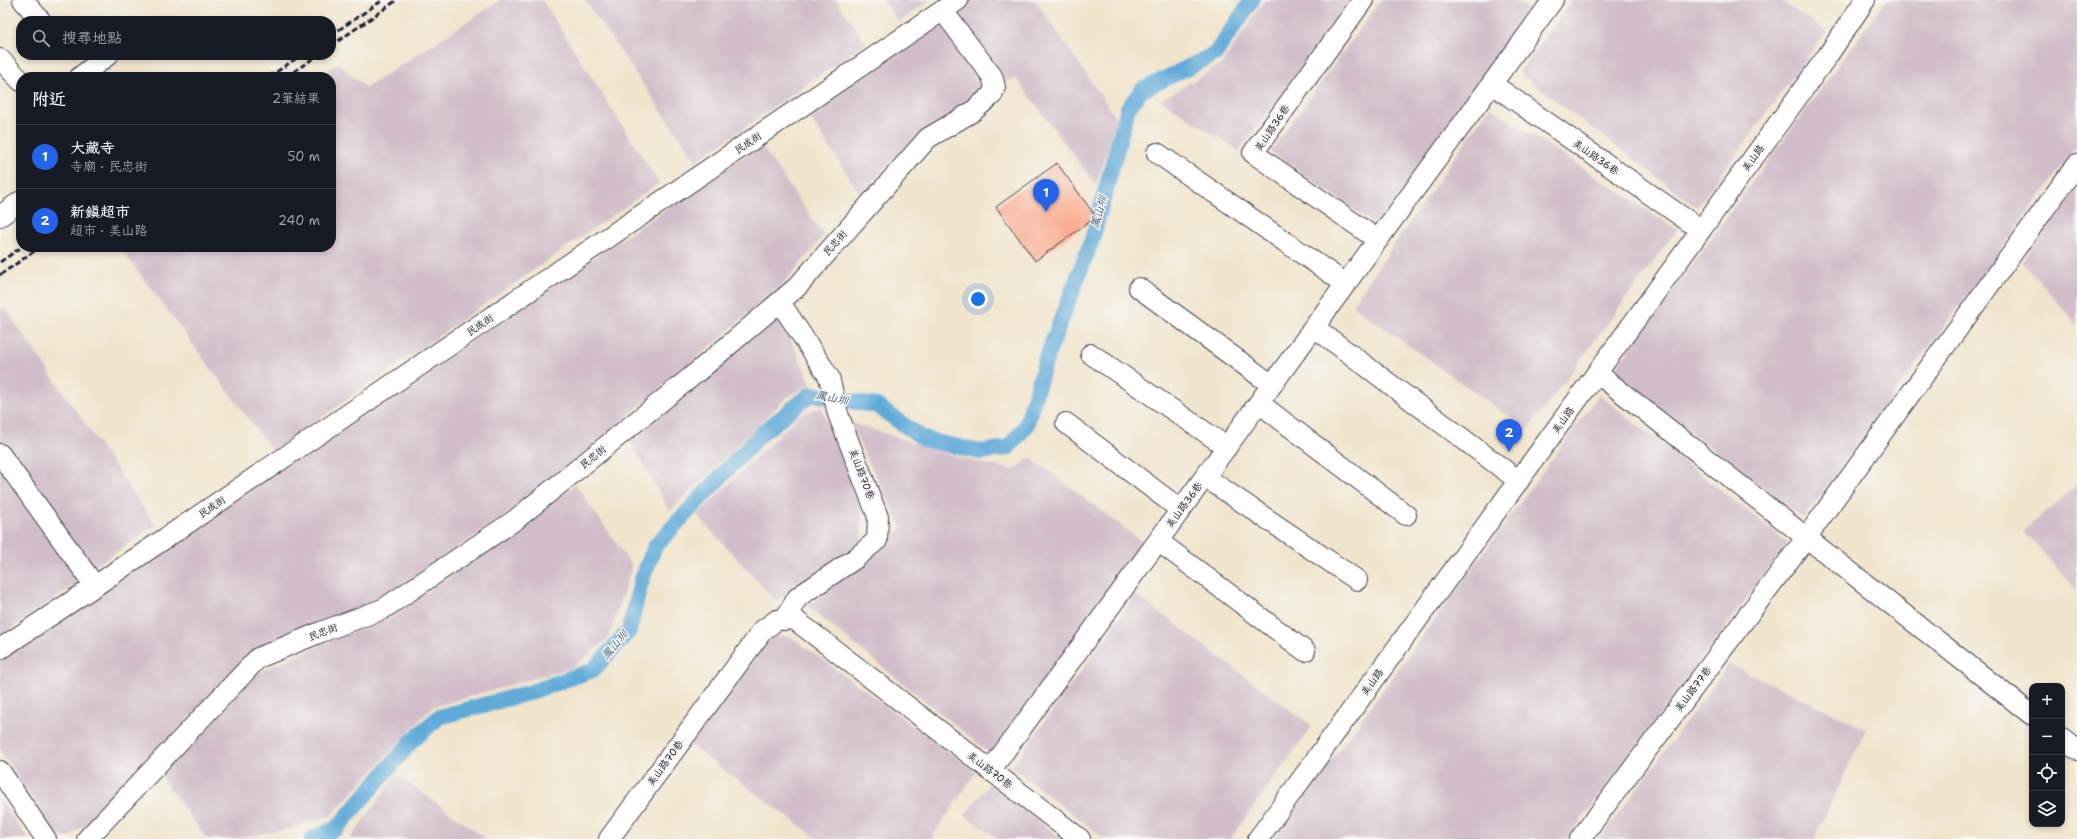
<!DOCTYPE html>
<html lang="zh-TW">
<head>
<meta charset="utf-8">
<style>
	:root { --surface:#171b24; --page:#242831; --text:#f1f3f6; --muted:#9ea1a6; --line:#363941; --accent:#2563eb }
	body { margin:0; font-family:"Shantell Sans","LXGW WenKai TC",sans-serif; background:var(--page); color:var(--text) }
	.controls { position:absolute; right:12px; bottom:12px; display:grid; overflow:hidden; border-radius:8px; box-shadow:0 2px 6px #0003 }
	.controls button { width:36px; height:36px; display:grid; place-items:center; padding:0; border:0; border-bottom:1px solid var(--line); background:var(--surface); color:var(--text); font:20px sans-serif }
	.you { position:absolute; left:978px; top:299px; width:14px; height:14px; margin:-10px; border:3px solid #fff; border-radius:50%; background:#1a73e8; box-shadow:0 0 0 6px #1a73e833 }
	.badge { display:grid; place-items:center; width:26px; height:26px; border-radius:50%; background:var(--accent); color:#fff; font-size:13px; font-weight:700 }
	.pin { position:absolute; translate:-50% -33px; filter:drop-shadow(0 1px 2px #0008) }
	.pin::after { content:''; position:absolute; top:21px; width:14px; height:12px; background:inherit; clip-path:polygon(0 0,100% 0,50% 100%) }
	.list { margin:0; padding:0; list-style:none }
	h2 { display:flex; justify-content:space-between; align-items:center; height:52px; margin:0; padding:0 16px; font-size:17px }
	h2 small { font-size:13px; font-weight:400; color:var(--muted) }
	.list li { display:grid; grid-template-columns:26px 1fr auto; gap:12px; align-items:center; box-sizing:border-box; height:64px; padding:0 16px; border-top:1px solid var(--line) }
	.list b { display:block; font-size:15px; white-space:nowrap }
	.list p { margin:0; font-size:13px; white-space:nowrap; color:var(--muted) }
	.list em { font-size:13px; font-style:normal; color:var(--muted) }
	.icon { flex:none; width:22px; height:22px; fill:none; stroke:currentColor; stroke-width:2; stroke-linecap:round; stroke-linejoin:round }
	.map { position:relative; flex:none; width:2077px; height:839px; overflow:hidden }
	.search { position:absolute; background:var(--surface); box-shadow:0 2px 6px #0003; left:16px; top:16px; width:320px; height:44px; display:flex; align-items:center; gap:10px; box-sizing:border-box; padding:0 14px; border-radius:16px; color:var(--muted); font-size:15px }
	.panel { position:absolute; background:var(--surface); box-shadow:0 2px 6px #0003; left:16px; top:72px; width:320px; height:180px; border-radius:16px }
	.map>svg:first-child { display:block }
</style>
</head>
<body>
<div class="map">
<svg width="2077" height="839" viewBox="0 0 2077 839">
	<rect width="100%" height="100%" fill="#f6f6f2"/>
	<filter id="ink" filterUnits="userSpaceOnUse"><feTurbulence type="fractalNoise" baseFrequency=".025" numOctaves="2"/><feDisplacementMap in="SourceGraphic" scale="8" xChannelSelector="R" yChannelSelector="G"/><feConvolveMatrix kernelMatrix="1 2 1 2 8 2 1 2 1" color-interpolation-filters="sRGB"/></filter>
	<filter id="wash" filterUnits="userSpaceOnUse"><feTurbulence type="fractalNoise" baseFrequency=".012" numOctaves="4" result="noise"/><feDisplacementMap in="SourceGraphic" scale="16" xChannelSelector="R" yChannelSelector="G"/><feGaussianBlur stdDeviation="0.9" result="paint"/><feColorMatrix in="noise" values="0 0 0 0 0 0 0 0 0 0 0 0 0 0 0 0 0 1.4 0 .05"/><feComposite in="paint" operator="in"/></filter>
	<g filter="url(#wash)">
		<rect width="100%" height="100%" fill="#f1e4cc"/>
		<path fill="#d1bdc9" d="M501,0H542L659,183L273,451L120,247H331V77H319L338,63L366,88Z
			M585,0H836L866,43L696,161Z
			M883,0H931L899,22Z
			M967,0H1035L1117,119L1096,185L1016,78L1004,82L951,11Z
			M1265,0H1350L1239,151L1161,100L1222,64Z
			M1381,0H1515L1534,13L1377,226L1271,151Z
			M1572,0H1779L1827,31L1697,207L1519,73Z
			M1886,0H2077V146L1803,518L1613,372Z
			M939,20L989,90L983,98L899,152L861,195L805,110Z
			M1490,107L1677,230L1528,430L1352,305Z
			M761,145L824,236L781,286L534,496L375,603L248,655L91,821L68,837L55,832L0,751V658Z
			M2077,188V325L2022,261Z
			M5,308L155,525L91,569L0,442V311Z
			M778,313L811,384L787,397L670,511L630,441Z
			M1599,395L1788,543L1567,839H1274Z
			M821,407L862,506L861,546L776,601L697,515L799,416Z
			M849,422L960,458L1014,470L1031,458L1144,543L991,754L807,606L902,528Z
			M0,469L80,581L0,636Z
			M576,485L632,566L608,639L571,668L432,707L330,816L285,830L232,839H207L161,777L255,674L336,638L391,618Z
			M2077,485V591L2024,531Z
			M1136,595L1312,726L1230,839H1105L1012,767Z
			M790,636L976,772L931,839H818L689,744L771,637Z
			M1729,664L1866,729L1814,839H1600Z
			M397,775L487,839H350Z
			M990,783L1062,839H998L965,815Z
			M0,799L28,839H0Z"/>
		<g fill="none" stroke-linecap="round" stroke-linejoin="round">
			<path stroke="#60aad8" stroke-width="16" d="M312,839L337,828L412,741L439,717L528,693L593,670L629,631L641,582L655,546L762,433L811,394L877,406L924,439L980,452L1008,448L1026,426L1046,359L1092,240L1128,108L1142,90L1215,54L1252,0"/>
		</g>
		<g id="blocks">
			<path fill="#faad92" d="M1057,163L1096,217L1035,261L996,207Z"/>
		</g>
	</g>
	<g filter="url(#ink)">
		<use href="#blocks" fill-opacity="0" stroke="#413f51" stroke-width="1"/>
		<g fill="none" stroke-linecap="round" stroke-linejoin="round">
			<defs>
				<path id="minor" d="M23,0L41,21
					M1363,0L1253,153L1378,240
					M0,59L21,81
					M80,77L108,55
					M1492,84L1701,230
					M1157,153L1346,284
					M0,216L21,201
					M1139,288L1272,385
					M780,302L829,377L838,414L878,517L877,540L856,558L798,597L784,620
					M1314,327L1519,481
					M1091,354L1227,447
					M1597,373L2032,715
					M1259,403L1406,515
					M1066,423L1181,510
					M0,454L95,586
					M1205,477L1357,580
					M1158,541L1305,651
					M0,649L95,586L958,0
					M2062,738L2077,750
					M0,771L46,839
					M990,771L1553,0
					M87,839L258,658L321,632L383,609L515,520L696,373L797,287L928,138L972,112L992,95L995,87L992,76L943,11
					M609,839L763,630L777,620L794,619L1080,839
					M1258,839L1828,55L1865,0
					M1580,839L1806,538L2077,164"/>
			</defs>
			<use href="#minor" stroke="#413f51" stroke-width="22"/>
			<use href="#minor" stroke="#fff" stroke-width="20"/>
			<path stroke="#22223b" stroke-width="3" stroke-dasharray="6 3" stroke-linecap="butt" d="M331,35L383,0
				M331,46L397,0
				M269,77L301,55
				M286,77L318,55
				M0,262L22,247
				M0,275L40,247"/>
		</g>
	</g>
	<g text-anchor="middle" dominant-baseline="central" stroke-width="3" stroke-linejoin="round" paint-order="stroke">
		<g font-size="10" fill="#22223b" stroke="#f6f6f2">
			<text transform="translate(1272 128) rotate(-56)">美山路36巷</text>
			<text transform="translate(748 143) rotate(-34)">民成街</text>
			<text transform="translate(1596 157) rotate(35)">美山路36巷</text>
			<text transform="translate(1753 158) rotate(-54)">美山路</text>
			<text transform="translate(835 243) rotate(-49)">民忠街</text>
			<text transform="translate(480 325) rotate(-34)">民成街</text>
			<text transform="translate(1563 420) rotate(-54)">美山路</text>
			<text transform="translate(593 457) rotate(-39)">民忠街</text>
			<text transform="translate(862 474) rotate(69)">美山路70巷</text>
			<text transform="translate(1184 505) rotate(-54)">美山路36巷</text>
			<text transform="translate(212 507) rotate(-34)">民成街</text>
			<text transform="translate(323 632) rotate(-21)">民忠街</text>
			<text transform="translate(1372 682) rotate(-54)">美山路</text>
			<text transform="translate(1693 689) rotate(-53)">美山路77巷</text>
			<text transform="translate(665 763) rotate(-54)">美山路70巷</text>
			<text transform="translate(990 770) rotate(37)">美山路70巷</text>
		</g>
		<g font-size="11" font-style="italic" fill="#3b587a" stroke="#f6f6f2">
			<text transform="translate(1099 212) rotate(-75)">鳳山圳</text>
			<text transform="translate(832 398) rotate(10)">鳳山圳</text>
			<text transform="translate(615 645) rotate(-50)">鳳山圳</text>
		</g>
	</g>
</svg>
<div class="controls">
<button>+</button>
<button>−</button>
<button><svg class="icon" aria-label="locate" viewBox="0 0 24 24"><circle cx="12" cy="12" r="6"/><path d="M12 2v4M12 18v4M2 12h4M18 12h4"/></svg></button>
<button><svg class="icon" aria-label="layers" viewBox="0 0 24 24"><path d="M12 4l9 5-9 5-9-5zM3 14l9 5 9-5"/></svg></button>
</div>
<div class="you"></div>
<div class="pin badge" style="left:1046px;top:212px">1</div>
<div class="pin badge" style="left:1509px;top:452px">2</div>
<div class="search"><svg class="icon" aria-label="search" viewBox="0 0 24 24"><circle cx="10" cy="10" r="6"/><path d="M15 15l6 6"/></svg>搜尋地點</div>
<section class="panel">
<h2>附近<small>2筆結果</small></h2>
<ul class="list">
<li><span class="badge">1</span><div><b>大藏寺</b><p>寺廟 · 民忠街</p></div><em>50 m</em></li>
<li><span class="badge">2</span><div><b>新鎮超市</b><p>超市 · 美山路</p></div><em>240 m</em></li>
</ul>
</section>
</div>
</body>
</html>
